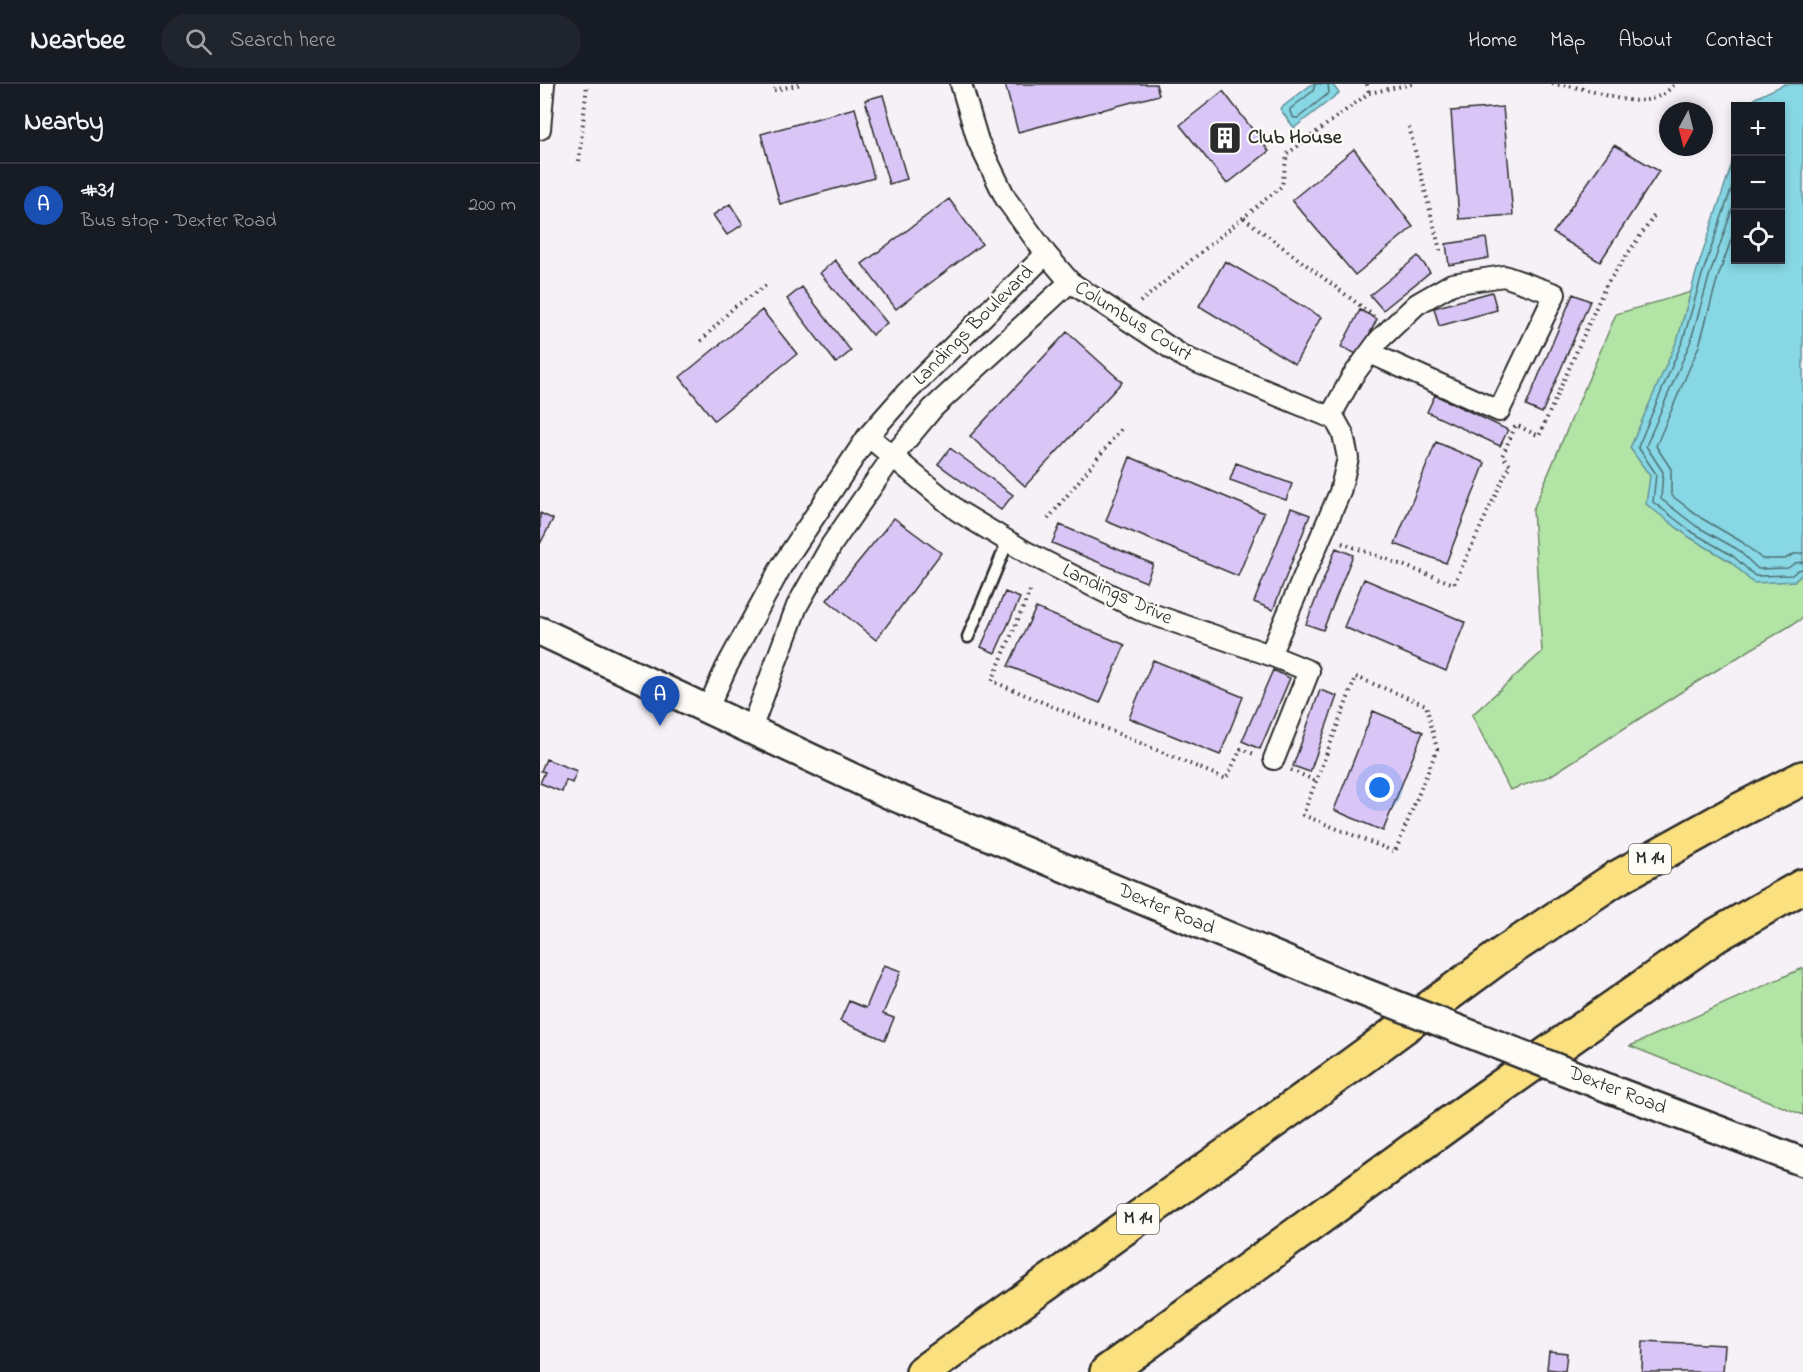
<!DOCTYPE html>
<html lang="en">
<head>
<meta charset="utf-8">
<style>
	:root { --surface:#171b24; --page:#20242c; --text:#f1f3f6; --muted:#9ea1a6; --line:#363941; --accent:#b45309 }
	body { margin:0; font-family:"Indie Flower",sans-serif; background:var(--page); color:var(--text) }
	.controls { position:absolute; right:18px; top:18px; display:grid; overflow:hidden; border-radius:0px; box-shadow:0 3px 9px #0003 }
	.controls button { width:54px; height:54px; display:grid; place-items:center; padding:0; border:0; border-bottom:2px solid var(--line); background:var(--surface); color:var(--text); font:30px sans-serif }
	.compass { position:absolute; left:1119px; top:18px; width:54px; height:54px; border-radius:50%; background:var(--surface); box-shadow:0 3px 9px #0003; rotate:187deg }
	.you { position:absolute; left:840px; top:704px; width:21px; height:21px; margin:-15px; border:4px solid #fff; border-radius:50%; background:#1a73e8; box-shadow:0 0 0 9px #1a73e833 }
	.badge { display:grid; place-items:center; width:39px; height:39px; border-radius:50%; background:var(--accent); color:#fff; font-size:20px; font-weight:700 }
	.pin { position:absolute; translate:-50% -50px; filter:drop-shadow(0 2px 3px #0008) }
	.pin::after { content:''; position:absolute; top:32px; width:21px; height:18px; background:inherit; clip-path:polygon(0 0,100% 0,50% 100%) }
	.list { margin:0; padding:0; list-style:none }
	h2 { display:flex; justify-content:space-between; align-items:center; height:78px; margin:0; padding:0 24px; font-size:26px }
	h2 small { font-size:20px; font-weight:400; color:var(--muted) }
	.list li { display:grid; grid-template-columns:39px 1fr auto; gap:18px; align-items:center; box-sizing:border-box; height:84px; padding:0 24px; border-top:2px solid var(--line) }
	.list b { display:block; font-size:22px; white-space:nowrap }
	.list p { margin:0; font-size:20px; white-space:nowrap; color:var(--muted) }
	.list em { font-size:20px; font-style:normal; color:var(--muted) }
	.icon { flex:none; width:33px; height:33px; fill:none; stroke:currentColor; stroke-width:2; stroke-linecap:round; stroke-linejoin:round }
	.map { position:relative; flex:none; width:1263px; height:1288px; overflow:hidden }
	header { display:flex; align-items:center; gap:36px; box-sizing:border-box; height:84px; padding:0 30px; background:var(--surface); border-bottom:2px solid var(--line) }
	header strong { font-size:28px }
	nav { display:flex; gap:33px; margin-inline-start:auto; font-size:21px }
	.search { width:420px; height:54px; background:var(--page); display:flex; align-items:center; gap:15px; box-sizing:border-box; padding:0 21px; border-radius:33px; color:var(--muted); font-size:22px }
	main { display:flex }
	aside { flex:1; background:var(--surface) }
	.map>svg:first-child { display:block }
</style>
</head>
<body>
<header>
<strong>Nearbee</strong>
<div class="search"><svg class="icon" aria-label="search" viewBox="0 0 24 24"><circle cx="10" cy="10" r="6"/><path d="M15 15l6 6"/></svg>Search here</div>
<nav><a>Home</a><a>Map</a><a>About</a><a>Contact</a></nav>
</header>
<main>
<aside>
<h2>Nearby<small></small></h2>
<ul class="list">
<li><span class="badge" style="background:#1a4fb4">A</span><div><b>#31</b><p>Bus stop · Dexter Road</p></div><em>200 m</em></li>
</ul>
</aside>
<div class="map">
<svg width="1263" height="1288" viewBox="0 0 1263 1288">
	<rect width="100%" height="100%" fill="#f6f1f7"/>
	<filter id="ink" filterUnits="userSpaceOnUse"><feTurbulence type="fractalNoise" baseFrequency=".0167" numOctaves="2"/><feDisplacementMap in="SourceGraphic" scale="12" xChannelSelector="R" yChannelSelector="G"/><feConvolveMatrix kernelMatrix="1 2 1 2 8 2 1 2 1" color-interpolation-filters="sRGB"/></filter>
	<g filter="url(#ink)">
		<path fill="#b2e4a5" stroke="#6e8868" stroke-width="1.5" d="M1151,208C1131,277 1115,350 1107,420L1149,453L1190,477L1213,498L1255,497L1263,489V534L1152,601L1010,692L970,706L932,631L1002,568L993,426L1076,230Z
			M1263,884V1031L1090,962Z"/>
		<path fill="#87d7e4" stroke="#62929a" stroke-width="1.5" d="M772,0H792L799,9L754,44L740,25Z
			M1245,0H1263V489L1255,497L1213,499L1190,477L1149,453L1106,420L1110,392L1090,364L1138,254L1156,189L1195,70L1196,176H1240V22H1212L1215,14Z"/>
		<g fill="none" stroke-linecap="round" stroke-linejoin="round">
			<path stroke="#507075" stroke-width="1.5" d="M775,0L773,7L750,25V28L754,34H758L789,9L788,0
				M1196,91L1162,191L1143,256L1098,363L1116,390L1113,418L1152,448L1193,472L1215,492L1252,491L1258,486L1263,485
				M1196,114L1169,193L1150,259L1106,362L1123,388L1121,415L1156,442L1197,465L1218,485L1248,484L1255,479L1263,478
				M1196,142L1177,196L1159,262L1116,362L1131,385V411L1161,434L1202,458L1222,475H1245L1254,470L1263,469"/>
		</g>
		<path fill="#d9c6f7" stroke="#2b2b2b" stroke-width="1.5" d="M465,0H616L619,11L478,48Z
			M683,7L729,67L687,100L640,41Z
			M343,11L367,95L349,100L325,16Z
			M963,23L973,131L919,135L911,27Z
			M315,24L334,94L240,120L221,50Z
			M1074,61L1119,87L1060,178L1013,149Z
			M814,65L873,143L815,191L752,116Z
			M409,115L442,160L356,225L322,180Z
			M190,120L203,140L187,151L173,131Z
			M946,154L949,174L909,181L906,160Z
			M878,172L890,188L843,226L830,211Z
			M295,176L347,239L332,251L280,189Z
			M685,177L781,233L755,280L659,222Z
			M262,203L311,267L296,279L247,215Z
			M952,208L957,226L899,242L894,224Z
			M1033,210L1050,217L1002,329L986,322Z
			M222,226L257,270L174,336L140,293Z
			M820,226L837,235L819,271L801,263Z
			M527,248L582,298L485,402L430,352Z
			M895,311L968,346L960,362L887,328Z
			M896,358L945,379L906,479L855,460Z
			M410,364L473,411L461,426L398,380Z
			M590,373L724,429L698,492L566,437Z
			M696,379L752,400L746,416L690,396Z
			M751,424L770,431L733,526L714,518Z
			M0,429L13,435L0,460Z
			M354,434L401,469L336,556L287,516Z
			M520,441L613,480L606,498L512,459Z
			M796,464L813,471L783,546L766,540Z
			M824,495L925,538L906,587L804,543Z
			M465,508L480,514L455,569L441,563Z
			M496,524L585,561L560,619L468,582Z
			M613,576L703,613L680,671L589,634Z
			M733,586L750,594L720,665L702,657Z
			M780,606L797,612L770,688L753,682Z
			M833,627L883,648L843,747L794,726Z
			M6,675L37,687L32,699L26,696L22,708L0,699L5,688L1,687Z
			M344,881L361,887L343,930L354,934L345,956L300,937L309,917L326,924Z
			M1103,1257L1185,1261L1183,1288H1102Z
			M1009,1267L1027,1269L1025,1287L1007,1285Z"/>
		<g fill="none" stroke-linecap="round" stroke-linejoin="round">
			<defs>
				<path id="service" d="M428,553L468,457"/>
				<path id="minor" d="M421,0L438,57L466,115L506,170L530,198L644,273L790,333L792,330L803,350L808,374L800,408L730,571
					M0,45L4,0
					M790,333L812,293L840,255L877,220L912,200L964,192L1015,210L959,327L830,269
					M328,352L418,427L486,468L600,526L730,571L769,587L734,675
					M168,624L186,584L241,483L328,352L366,309L506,170
					M211,645L257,522L292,460L353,372L393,324L530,198"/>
				<path id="secondary" d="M0,547L350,711L808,902
					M1073,1006L1263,1078"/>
				<path id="motorway" d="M383,1288L812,981L964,869L1075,795L1198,727L1263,694
					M567,1288L932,1023L1175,852L1263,802"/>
			</defs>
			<use href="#service" stroke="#2b2b2b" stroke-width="15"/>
			<use href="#minor" stroke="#2b2b2b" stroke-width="24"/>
			<use href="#secondary" stroke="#2b2b2b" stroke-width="32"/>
			<use href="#motorway" stroke="#2b2b2b" stroke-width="38"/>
			<path stroke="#2b2b2b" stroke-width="4" stroke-dasharray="1.5 4.5" stroke-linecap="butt" d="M827,0L829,9
				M1012,0C1021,1 1030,2 1039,4C1073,12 1107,30 1135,0
				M234,6L262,0
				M869,43L901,170
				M39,77L47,0
				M704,134L834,232
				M600,218L742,102L747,70L829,9L872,0
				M161,257L193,224L228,200
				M508,435L581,345
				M802,459L914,500L970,380L962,372L976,341L999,352L1066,201L1116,129
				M490,507L452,597L686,695L701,665L714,670
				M816,593L886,621L897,665L855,768L763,731Z
				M751,686L776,697"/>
			<use href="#service" stroke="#fdfcf7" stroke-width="10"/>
			<use href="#minor" stroke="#fdfcf7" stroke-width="20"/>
			<use href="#secondary" stroke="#fdfcf7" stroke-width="27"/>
			<use href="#motorway" stroke="#fbe080" stroke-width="33"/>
			<defs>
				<path id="secondary-bridge" d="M808,902L1073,1006"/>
			</defs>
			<use href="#secondary-bridge" stroke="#2b2b2b" stroke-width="32" stroke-linecap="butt"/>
			<use href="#secondary-bridge" stroke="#fdfcf7" stroke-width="27"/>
		</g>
	</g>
	<defs>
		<symbol id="building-square" viewBox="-11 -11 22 22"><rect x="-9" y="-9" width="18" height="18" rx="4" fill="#2b2b2b" stroke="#fdfcf7"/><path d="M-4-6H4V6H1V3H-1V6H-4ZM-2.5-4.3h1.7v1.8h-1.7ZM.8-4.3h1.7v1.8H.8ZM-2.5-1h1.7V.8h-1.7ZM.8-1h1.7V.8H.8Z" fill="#fff"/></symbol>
	</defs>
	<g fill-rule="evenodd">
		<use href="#building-square" x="666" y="35" width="38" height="38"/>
	</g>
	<g text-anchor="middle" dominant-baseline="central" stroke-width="4.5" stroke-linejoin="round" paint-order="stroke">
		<g fill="#fdfcf7" stroke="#6a6a68" stroke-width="1.5">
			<rect x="1089" y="760" width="42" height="30" rx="4.5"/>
			<rect x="577" y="1120" width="42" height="30" rx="4.5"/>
		</g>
		<g font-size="18" font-weight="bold" fill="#2b2b2b">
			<text x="1110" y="775">M 14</text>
			<text x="598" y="1135">M 14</text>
		</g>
		<g font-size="20" font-weight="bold" fill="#2b2b2b" stroke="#fdfcf7" text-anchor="start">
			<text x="708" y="54">Club House</text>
		</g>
		<g font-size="20" fill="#2b2b2b" stroke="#fdfcf7">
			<text transform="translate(593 238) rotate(32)">Columbus Court</text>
			<text transform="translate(434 242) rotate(-45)">Landings Boulevard</text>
			<text transform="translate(577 511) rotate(25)">Landings Drive</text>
			<text transform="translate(626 826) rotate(23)">Dexter Road</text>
			<text transform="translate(1077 1007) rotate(21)">Dexter Road</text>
		</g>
	</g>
</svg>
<div class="controls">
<button>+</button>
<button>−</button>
<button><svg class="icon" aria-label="locate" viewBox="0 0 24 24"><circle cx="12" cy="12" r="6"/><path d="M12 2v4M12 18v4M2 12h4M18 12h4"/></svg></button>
</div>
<svg class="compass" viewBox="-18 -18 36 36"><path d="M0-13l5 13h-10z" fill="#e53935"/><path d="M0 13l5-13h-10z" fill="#9ea1a6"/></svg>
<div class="you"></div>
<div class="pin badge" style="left:120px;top:642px;background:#1a4fb4">A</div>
</div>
</main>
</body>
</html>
